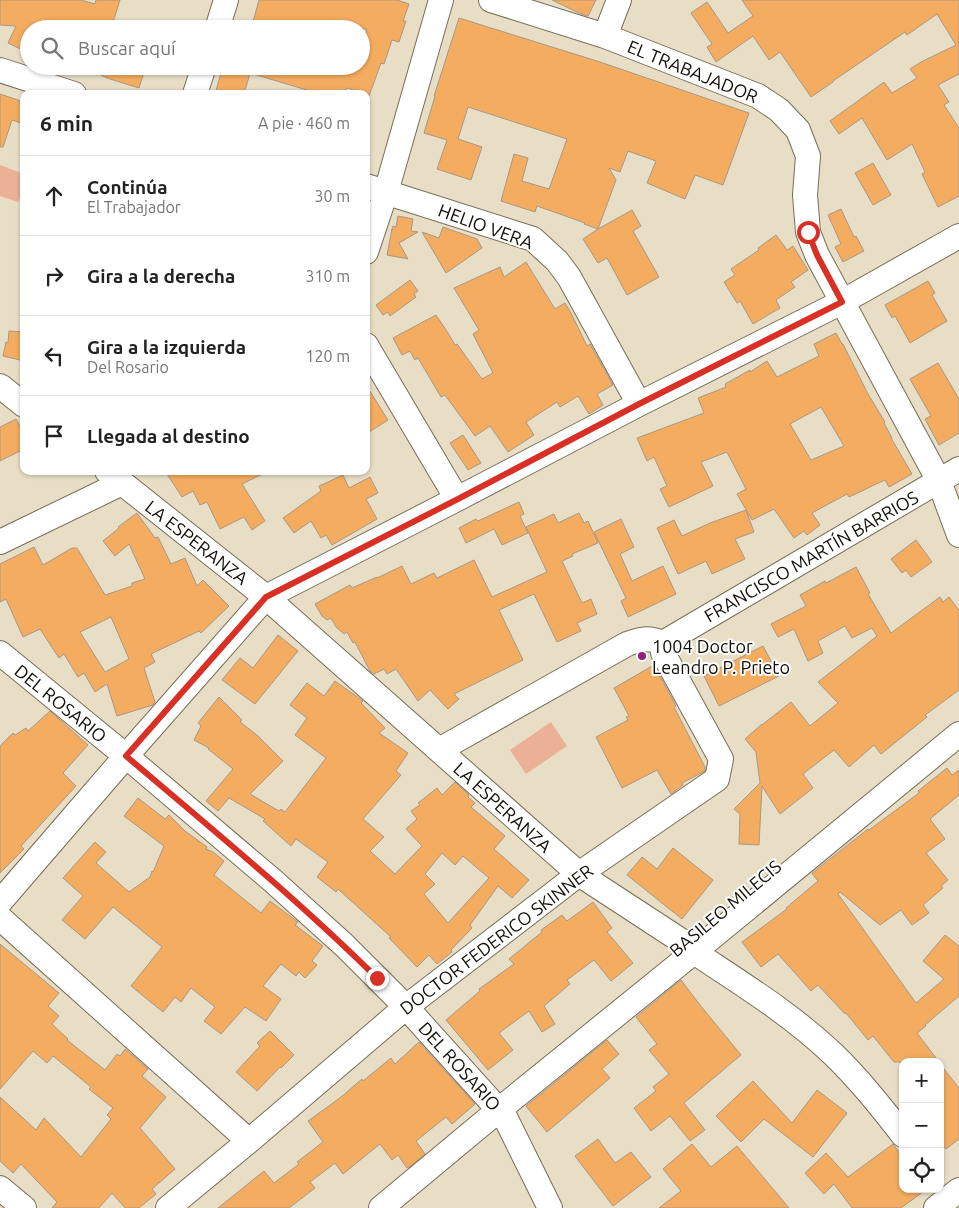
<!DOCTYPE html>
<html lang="es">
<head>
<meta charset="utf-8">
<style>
	:root { --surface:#fff; --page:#f6f6f6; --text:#222; --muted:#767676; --line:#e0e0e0 }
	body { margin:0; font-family:Ubuntu,sans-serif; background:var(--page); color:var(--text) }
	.controls { position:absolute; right:15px; bottom:15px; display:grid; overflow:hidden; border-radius:10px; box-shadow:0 1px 4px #0004 }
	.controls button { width:45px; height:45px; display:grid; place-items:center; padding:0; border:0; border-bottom:1px solid var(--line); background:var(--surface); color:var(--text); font:25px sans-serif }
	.stop { position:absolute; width:15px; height:15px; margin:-11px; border:4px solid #d93025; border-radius:50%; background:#fff }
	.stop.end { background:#d93025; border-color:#fff; box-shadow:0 1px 5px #0008 }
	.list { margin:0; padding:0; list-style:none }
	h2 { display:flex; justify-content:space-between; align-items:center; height:65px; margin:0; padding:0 20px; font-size:21px }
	h2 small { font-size:16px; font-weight:400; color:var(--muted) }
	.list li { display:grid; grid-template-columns:32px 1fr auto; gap:15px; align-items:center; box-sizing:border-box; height:80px; padding:0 20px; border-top:1px solid var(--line) }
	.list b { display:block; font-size:19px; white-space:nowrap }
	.list p { margin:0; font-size:16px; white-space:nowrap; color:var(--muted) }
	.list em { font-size:16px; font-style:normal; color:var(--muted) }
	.icon { flex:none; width:28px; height:28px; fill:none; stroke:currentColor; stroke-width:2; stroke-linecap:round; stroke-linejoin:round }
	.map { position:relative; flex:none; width:959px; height:1208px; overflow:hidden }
	.search { position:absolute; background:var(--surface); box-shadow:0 1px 4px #0004; left:20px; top:20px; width:350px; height:55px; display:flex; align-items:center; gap:12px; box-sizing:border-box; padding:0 18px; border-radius:28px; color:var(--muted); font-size:19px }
	.panel { position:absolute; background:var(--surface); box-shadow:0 1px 4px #0004; left:20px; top:90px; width:350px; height:385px; border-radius:10px }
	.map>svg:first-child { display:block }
</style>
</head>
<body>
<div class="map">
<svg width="959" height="1208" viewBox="0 0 959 1208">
	<rect width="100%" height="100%" fill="#e8dec6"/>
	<path fill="#ebb096" d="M0,165L24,174V188L18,202L0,196Z
		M551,722L567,746L526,774L510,750Z"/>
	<path fill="#f3ac60" stroke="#aa9785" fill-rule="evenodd" d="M0,0H81L95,4L96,0H120L111,29H29V53L8,43L16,26L0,25Z
		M259,0H397L409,4L403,21H406L399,42L392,40L384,64L381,63L369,96L366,95V94H363L348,88L338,94H320L250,73L244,94H215L223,66H361V46L367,29H251Z
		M552,0H596L588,16L581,14Z
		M742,0H959V74L938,85L949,102L944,105L959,128V196L938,207L922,174L925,172L912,144L887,160L862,118L839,134L830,121L884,82L892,93L917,78L910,69L921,62L956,45L937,14L907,35L905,32L833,81V82L811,97L780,52L769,60L753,36L716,62L707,47L712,44L691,13L707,2L728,33L753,16Z
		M459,18L600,62L749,113L723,185L695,175L685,199L647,183L656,161L628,151L620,172L609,168L616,180L598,229L632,210L641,226L633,231L659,277L627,295L607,258L598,263L583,239L598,229L584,224L585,223L537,206L535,212L501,201L514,154L528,158L522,181L549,189L567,139L468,107L458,139L482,147L471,180L437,169L447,140L424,133L435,96H434Z
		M82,66H135L145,69L139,88L107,78Z
		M0,94L24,102V124L12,120L3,147H0Z
		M873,163L891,195L873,205L855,173Z
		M841,209L854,237L856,236L864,251L843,262L835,247L841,244L828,215Z
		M398,216L413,219L411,231L418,232L399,243L408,259L387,255L392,229V230L393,226L396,227Z
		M443,227L477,239L482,248L446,273L422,232L439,238Z
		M776,235L787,250L793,246L808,270L791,282L795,287L776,300L780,308L753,324L740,301L737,303L724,282L735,275L731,269L759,250L758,248Z
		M526,262L555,309L565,303L571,313L587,346L590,344L613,385L597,394L603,405L589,414L578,396L560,407L557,402L526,422L534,435L508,452L490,426L475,436L445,395L441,397L418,358L415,360L410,351L402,355L393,338L436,315L448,333L455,345L457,344L482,379L493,373L473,334L479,330L454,288L500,267L504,277Z
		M410,280L418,291L414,294L416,297L390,316L388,312L383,315L376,305Z
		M928,281L935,293L932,295L947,321L910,343L895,316L892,318L885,305Z
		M9,331L24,332V361L3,356L6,342L8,343Z
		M836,333L842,344H843L868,394L885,422L884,423L892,438H891L912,474L889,487L885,480L849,497L847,494L812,513L820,525L807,535L804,531L794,538L774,509L752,520L737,494L746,489L727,452L701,462L713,486L669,507L660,489L667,486L654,457L647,461L637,438L704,413L698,398L726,387L725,384L750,370V372L767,361L777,377L819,356L814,344ZM821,407L844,446L811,460L790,424Z
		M938,363L959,399V433L939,445L925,419L931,416L910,379Z
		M366,385L388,420L366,434Z
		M16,419L24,434V449L0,461V427Z
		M463,435L481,463L468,470L450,443Z
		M165,471H269L242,484L265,521L252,530L244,517L220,529L207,502L200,505L193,491L182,497Z
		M343,475L349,488L370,477L378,493L366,499L377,519L332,545L326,535L321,538L311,521L294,533L283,518L321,491L319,486Z
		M519,502L524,514L520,516L528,533L502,545L494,529L466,543L459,528L476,519L478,521Z
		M746,510L754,532L735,539L745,559L712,574L706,561L678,574L657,528L674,520L682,536L710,523Z
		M137,513L155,538L158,537L171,564L185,558L197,586L203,580L229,606L201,633L199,631L151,654L155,662L144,668L155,702L153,705L117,716L107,684L95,692L84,673L78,677L64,654L59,658L40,629L23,637L6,599L0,602V564L34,547L43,565L72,548H77L105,595L132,586V583L145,579L129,544L115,556L103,541L119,528L118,527ZM111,617L129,659L105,672L80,632Z
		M579,513L584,523L588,521L598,543L572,554L573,556L562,561L582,603L591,599L597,614L577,623L581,631L557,642L534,594L499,610L523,660L454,694L459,699L448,709L430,690L418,701L396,669L387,674L384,669L374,674L370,671L355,642L353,643L347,632L344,634L336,627L331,618L327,620L322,616L315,604L350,585L352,588L377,577V578L402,566L411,584L434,573L437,578L474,560L492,597L547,572L526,527L554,514L558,523Z
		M621,519L634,547L620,554L632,581L663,566L676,594L628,617L621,601L626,598L594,532Z
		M916,540L932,562L911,577L906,570L902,573L891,559Z
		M856,567L870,593L868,594L891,633L940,597L943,602L949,597L959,610V690L925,715L927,717L881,754L874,745L849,767L834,750L803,774L813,788L780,814L762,786L759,845L739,844L740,814L734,809L760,783L756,752L745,739L762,724V725L791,702L810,726L838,703L818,682L877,636L872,628L852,638L845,626L818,641L823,653L808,661L794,629L778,637L771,624L806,606L800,595L825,581L826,583Z
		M278,635L298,651L255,704L222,680L240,658L253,668Z
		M763,646L779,676L719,706L704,676Z
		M654,665L676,706L674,707L705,767V771L682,783L683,785L671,794L657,770L622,788L596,737L628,720L626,717L629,716L614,688Z
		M335,681L363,701L361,703L385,728L379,733L408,753L396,771L401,775L363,819L384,837L370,851L395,874L422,846L406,829L417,819L411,811L420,805L418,803L437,788L442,795L455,782L469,795L468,797L475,803L471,807L505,836L494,849L529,880L512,898L498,886L470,925L472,928L451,950L452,952L437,964L429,955L417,967L389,938L391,937L338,889L336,892L317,877L328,862L296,839L291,846L263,821L265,819L229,798L218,811L206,801L233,769L208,749L209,748L194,740L201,726L198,723L219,697L242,720L240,722L257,735L283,761L250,794L279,811L281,809L285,812L326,758L295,735L307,718L290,705L307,683L324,696ZM442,853L455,865L463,856L489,878L448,923L424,894L435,884L425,874Z
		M50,711L88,745L63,773L76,786L21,846L24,849L0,873V746L13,733L15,735L26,728L28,731Z
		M947,768L952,775L959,770V795L930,819L945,839L926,853L948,880L941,886L943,888L923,905L929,913L912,925L901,910L880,925L840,892L838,894L916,1003L944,979L923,961L945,935L959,946V996L925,1025L926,1026L917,1033L939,1062H894L873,1036L868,1040L846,1013L845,1014L818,985L811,991L778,954L761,967L742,942L787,909L786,908L818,881L812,873L868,829L869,830L919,793L918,791Z
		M138,798L165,819L169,815L185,831L207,847L206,849L213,852L224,861L214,875L261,913L270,901L298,922L295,925L323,946L312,961L317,965L305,978L299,972L296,976L281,964L263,986L281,999L266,1021L245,1007L221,1034L204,1021L215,1007L191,988L181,1002L175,997L163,1012L131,986L162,947L113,907L85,939L62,920L83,896L63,878L95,842L106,852L96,863L129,892L150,877L152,871L153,872L164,846L124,816Z
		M673,848L713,880L682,919L627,875L642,857L657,869Z
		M593,902L612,928L607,932L633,963L611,981L594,960L567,980L570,984L544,1006L555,1024L542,1032L529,1011L499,1033L513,1050L488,1070L446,1020L480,991L479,989L514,964L509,959L542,932L541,930L562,915L567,921Z
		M0,944L59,993L48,1006L59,1016L52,1024L54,1026L68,1039L67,1040L105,1070L117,1054L120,1056L125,1049L148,1069L142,1076L166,1097L140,1128L175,1169L152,1189L156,1194L139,1208H125L112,1193L99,1208H52L57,1202L21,1164L13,1173L0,1161V1097L36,1130L44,1118L81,1157L111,1119L107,1115L113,1108L89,1089L91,1087L53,1056L47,1063L33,1051L0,1089Z
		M681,980L700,1005L741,1055L684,1103L705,1130L690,1141L670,1116L651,1131L634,1108L656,1091L653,1087L669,1074L649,1050L657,1044L636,1017Z
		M270,1031L294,1055L281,1068L280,1067L257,1091L236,1072L260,1046L257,1043Z
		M607,1040L619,1054L602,1069L610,1078L547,1132L526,1106Z
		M419,1042L475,1104L452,1124L446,1117L416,1141L425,1154L411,1166L407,1168L398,1155L392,1160L380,1144L343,1174L335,1163L310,1182L315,1188L289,1208H218L264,1171L274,1183L299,1164L297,1162L323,1142L308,1121L341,1097L362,1079L363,1081L391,1058L395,1064Z
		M940,1064L959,1088V1139L946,1149L940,1141Z
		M753,1081L792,1123L817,1090L847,1113L813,1157L764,1119L741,1142L716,1116Z
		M598,1139L615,1163L631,1152L651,1177L613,1206L575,1156Z
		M692,1144L711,1167L737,1146L789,1208H659L681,1191L663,1169Z
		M893,1144L903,1158V1189H927L901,1208H852L834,1184L824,1194L805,1173L826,1153L848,1177Z"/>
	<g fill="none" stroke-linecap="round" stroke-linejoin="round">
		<defs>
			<path id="minor" d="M491,0L605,36L758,96L779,110L798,130L808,156L805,195L808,232L817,255L939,481L959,535
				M217,29L226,0
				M605,36L619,0
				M0,70L74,94
				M195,94L204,66
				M366,186L533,239L557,261L569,277L639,404
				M366,252L386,192L441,0
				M366,345L457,499
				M0,386L24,405
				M107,471L266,597L579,874L683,942L694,952C742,984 791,1014 833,1054C859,1079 881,1107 903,1135
				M0,542L122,483
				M663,643L959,469
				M0,653L126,756L272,880L344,945L406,1007L505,1117L550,1208
				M439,750L627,644C641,639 648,637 663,643
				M0,902L126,756L266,597L457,499L639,404L842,302L959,236
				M0,918L249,1141
				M0,1188L24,1208
				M168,1208L249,1141L406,1007L579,874L717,779L721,759L663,653V643
				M381,1208L500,1109L694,952L959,734
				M936,1208L959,1190"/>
		</defs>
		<use href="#minor" stroke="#776e58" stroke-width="26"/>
		<use href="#minor" stroke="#fff" stroke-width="24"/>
	</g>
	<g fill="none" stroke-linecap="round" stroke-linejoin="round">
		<path stroke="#d93025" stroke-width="6" d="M377,978C297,899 211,828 126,756L266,597L458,499L639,404L842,302L817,255L808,232"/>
	</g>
	<circle fill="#961e79" stroke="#fff" stroke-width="2" cx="642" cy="656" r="5"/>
	<g text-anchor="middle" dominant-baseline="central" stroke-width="4" stroke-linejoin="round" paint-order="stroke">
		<g font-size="18" fill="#110e06" stroke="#fff">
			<text transform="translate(693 71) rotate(22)">EL TRABAJADOR</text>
			<text transform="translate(486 226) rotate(20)">HELIO VERA</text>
			<text transform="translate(197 542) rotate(38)">LA ESPERANZA</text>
			<text transform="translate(811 556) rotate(-30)">FRANCISCO MARTÍN BARRIOS</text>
			<text transform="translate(61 703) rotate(39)">DEL ROSARIO</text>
			<text transform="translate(503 807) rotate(42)">LA ESPERANZA</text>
			<text transform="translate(725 908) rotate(-40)">BASILEO MILECIS</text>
			<text transform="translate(496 939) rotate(-37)">DOCTOR FEDERICO SKINNER</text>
			<text transform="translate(460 1066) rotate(48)">DEL ROSARIO</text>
		</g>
		<g font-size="18" fill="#110e06" stroke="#fff" text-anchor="start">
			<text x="652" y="646">1004 Doctor<tspan x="652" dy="21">Leandro P. Prieto</tspan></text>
		</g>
	</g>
</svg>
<div class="controls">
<button>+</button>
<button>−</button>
<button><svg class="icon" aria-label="locate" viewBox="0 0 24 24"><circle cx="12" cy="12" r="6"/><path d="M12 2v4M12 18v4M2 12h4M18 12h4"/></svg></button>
</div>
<div class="stop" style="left:808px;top:232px"></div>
<div class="stop end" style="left:377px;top:978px"></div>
<div class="search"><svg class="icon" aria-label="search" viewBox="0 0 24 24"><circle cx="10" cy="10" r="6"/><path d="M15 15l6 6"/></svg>Buscar aquí</div>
<section class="panel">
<h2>6 min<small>A pie · 460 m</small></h2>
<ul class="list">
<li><svg class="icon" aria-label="ahead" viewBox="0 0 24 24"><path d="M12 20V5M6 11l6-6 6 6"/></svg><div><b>Continúa</b><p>El Trabajador</p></div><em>30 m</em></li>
<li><svg class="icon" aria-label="right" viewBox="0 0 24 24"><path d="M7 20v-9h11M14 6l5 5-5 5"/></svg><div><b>Gira a la derecha</b></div><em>310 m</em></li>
<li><svg class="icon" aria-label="left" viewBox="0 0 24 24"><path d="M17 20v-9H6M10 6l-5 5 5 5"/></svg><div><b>Gira a la izquierda</b><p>Del Rosario</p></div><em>120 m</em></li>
<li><svg class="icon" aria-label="arrive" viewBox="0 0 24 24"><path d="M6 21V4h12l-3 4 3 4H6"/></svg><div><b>Llegada al destino</b></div></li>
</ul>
</section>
</div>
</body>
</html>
